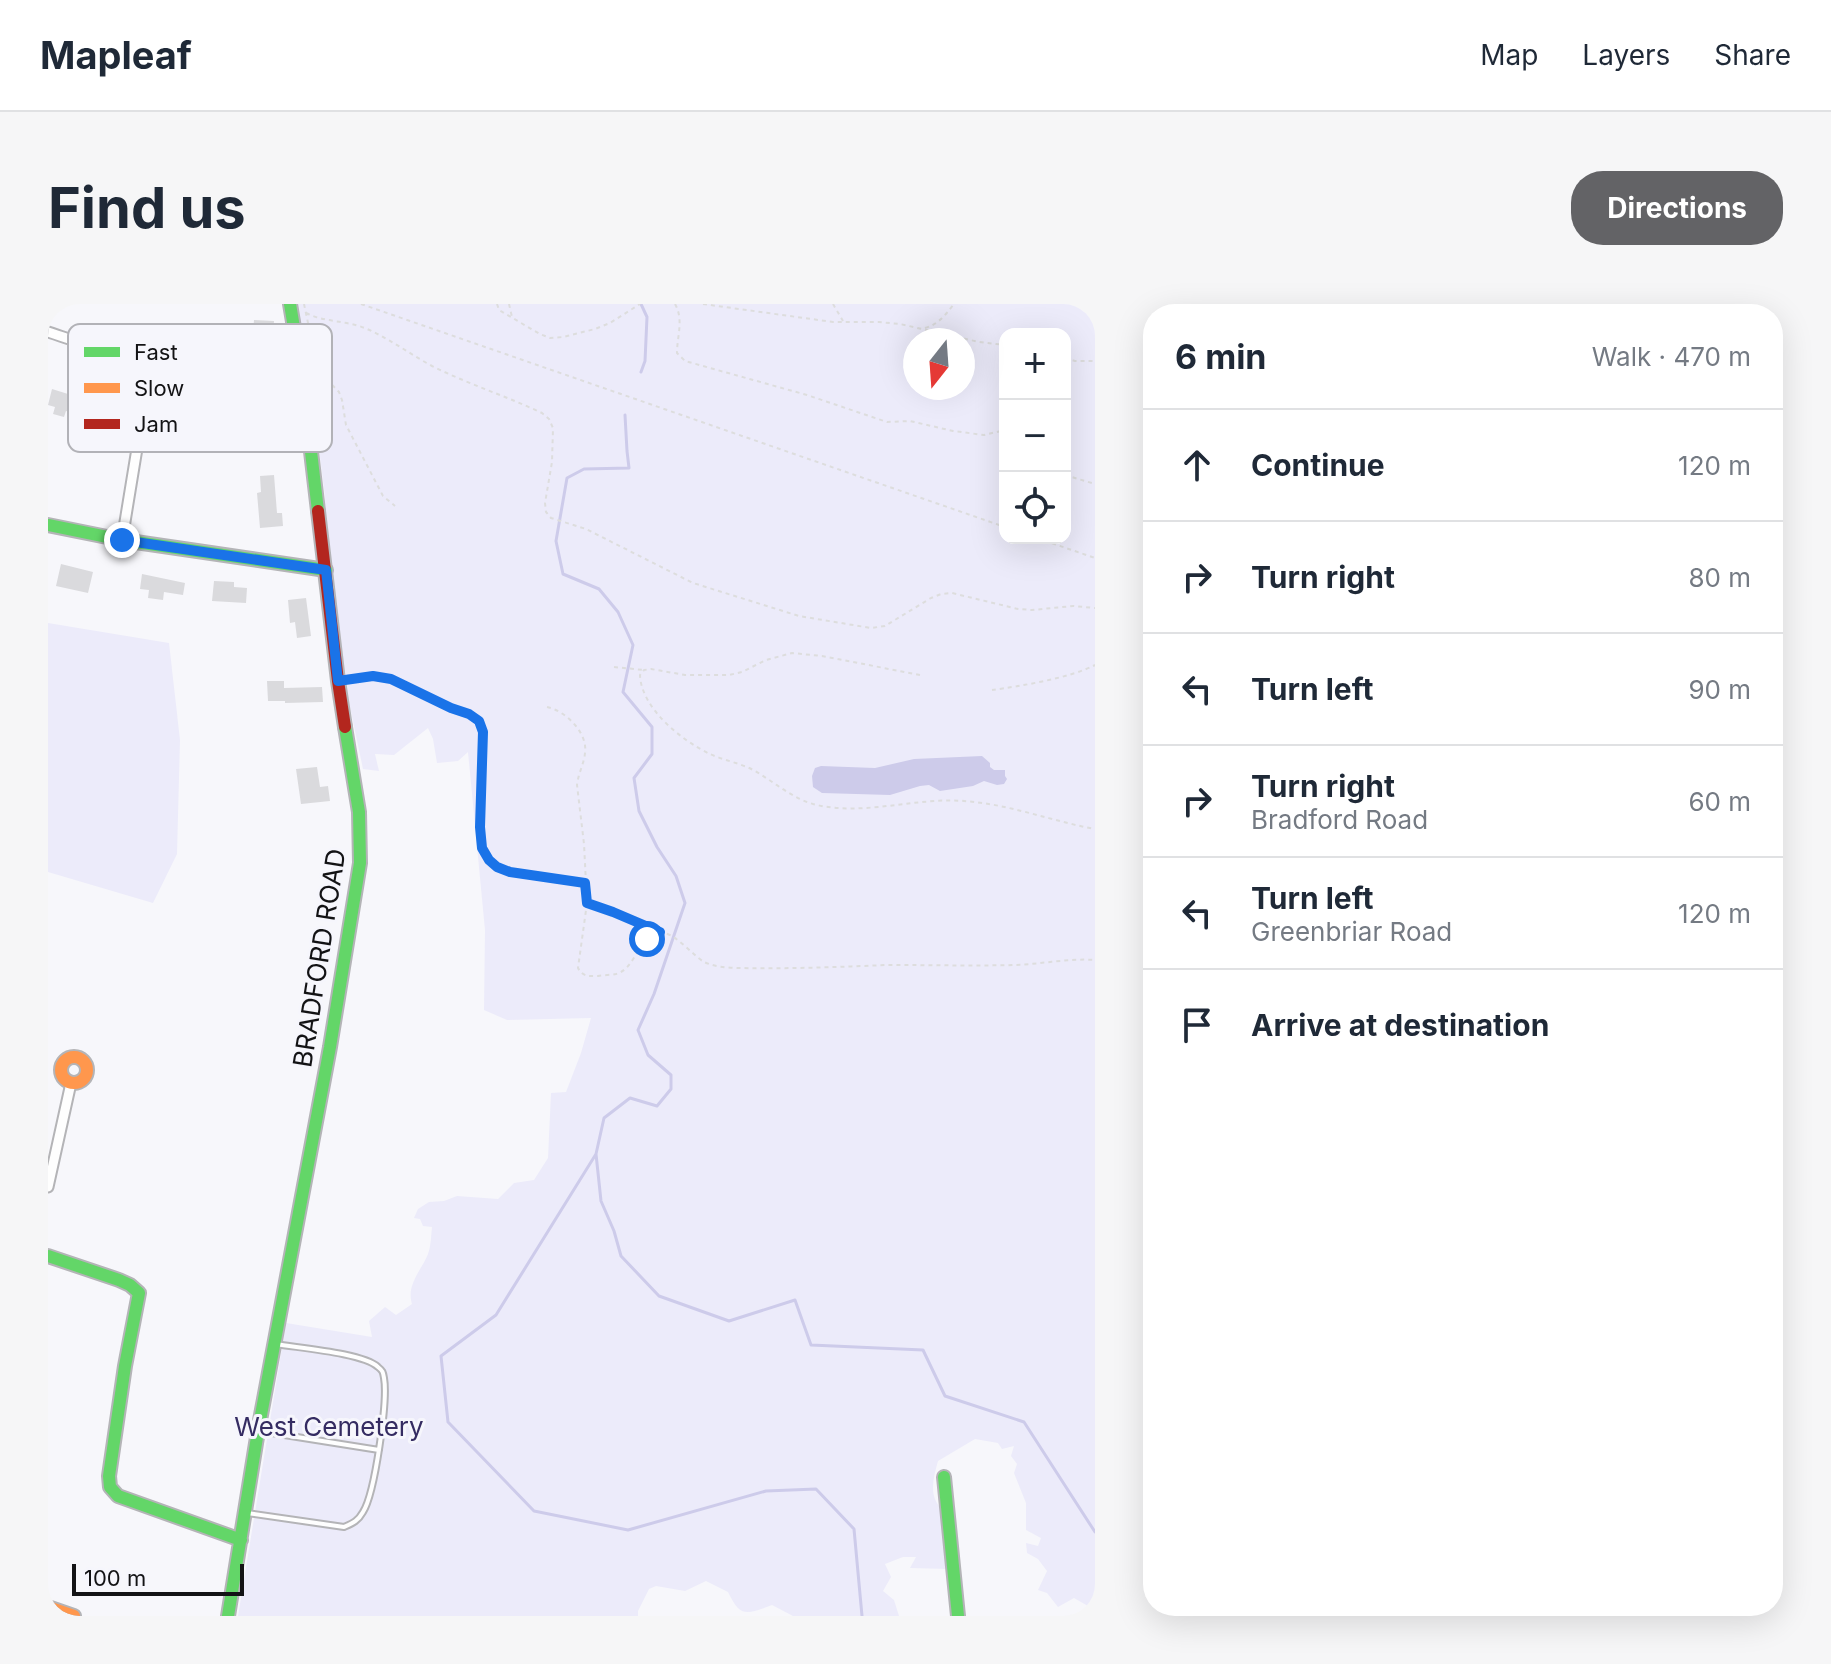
<!DOCTYPE html>
<html lang="en">
<head>
<meta charset="utf-8">
<style>
	:root { --surface:#fff; --page:#f6f6f7; --text:#1f2937; --muted:#747a83; --line:#e0e1e3; --accent:#636366 }
	body { margin:0; font-family:Inter,sans-serif; background:var(--page); color:var(--text) }
	.controls { position:absolute; right:24px; top:24px; display:grid; overflow:hidden; border-radius:16px; box-shadow:0 8px 32px #0002 }
	.controls button { width:72px; height:72px; display:grid; place-items:center; padding:0; border:0; border-bottom:2px solid var(--line); background:var(--surface); color:var(--text); font:40px sans-serif }
	.compass { position:absolute; left:855px; top:24px; width:72px; height:72px; border-radius:50%; background:var(--surface); box-shadow:0 8px 32px #0002; rotate:197deg }
	.scale { position:absolute; left:24px; bottom:20px; width:172px; box-sizing:border-box; padding-left:8px; border:4px solid #131315; border-top:0; font-size:22px; line-height:28px; white-space:nowrap; color:#131315; -webkit-text-stroke:6px #f6f6fc; paint-order:stroke }
	.stop { position:absolute; width:24px; height:24px; margin:-18px; border:6px solid #1a73e8; border-radius:50%; background:#fff }
	.stop.end { background:#1a73e8; border-color:#fff; box-shadow:0 2px 8px #0008 }
	.list { margin:0; padding:0; list-style:none }
	h2 { display:flex; justify-content:space-between; align-items:center; height:104px; margin:0; padding:0 32px; font-size:34px }
	h2 small { font-size:26px; font-weight:400; color:var(--muted) }
	.list li { display:grid; grid-template-columns:52px 1fr auto; gap:24px; align-items:center; box-sizing:border-box; height:112px; padding:0 32px; border-top:2px solid var(--line) }
	.list b { display:block; font-size:30px; white-space:nowrap }
	.list p { margin:0; font-size:26px; white-space:nowrap; color:var(--muted) }
	.list em { font-size:26px; font-style:normal; color:var(--muted) }
	.icon { flex:none; width:44px; height:44px; fill:none; stroke:currentColor; stroke-width:2; stroke-linecap:round; stroke-linejoin:round }
	.map { position:relative; flex:none; width:1047px; height:1312px; overflow:hidden; border-radius:32px }
	header { display:flex; align-items:center; gap:48px; box-sizing:border-box; height:112px; padding:0 40px; background:var(--surface); border-bottom:2px solid var(--line) }
	header strong { font-size:38px }
	nav { display:flex; gap:44px; margin-inline-start:auto; font-size:28px }
	.intro { display:flex; align-items:center; justify-content:space-between; box-sizing:border-box; height:192px; padding:0 48px }
	h1 { margin:0; font-size:56px }
	.button { padding:20px 36px; border-radius:32px; background:var(--accent); color:#fff; font-size:28px; font-weight:700 }
	main { display:flex; gap:48px; padding:0 48px }
	aside { flex:1; background:var(--surface); border-radius:32px; box-shadow:0 8px 32px #0002 }
	.map>svg:first-child { display:block }
</style>
</head>
<body>
<header>
<strong>Mapleaf</strong>
<nav><a>Map</a><a>Layers</a><a>Share</a></nav>
</header>
<div class="intro"><h1>Find us</h1><a class="button">Directions</a></div>
<main>
<div class="map">
<svg width="1047" height="1312" viewBox="0 0 1047 1312">
	<rect width="100%" height="100%" fill="#f7f7fb"/>
	<path fill="#ecebfa" fill-rule="evenodd" d="M249,0H1047V1306L1026,1294L1010,1303L999,1289L990,1286L999,1267L990,1255L979,1249L978,1239L990,1242L993,1234L978,1226V1199L966,1169L969,1160L963,1152L966,1142L954,1145L950,1139L927,1135L890,1157C885,1175 880,1193 895,1206L901,1265L862,1264L868,1253H855L837,1260L843,1273L835,1287L846,1296L851,1312H745L724,1301C696,1312 692,1312 680,1288L658,1277L637,1287L608,1282L601,1285L590,1307V1312H190L238,1019L324,1033L321,1017L337,1003L348,1011L364,1000C358,981 373,967 380,950C383,942 383,932 384,923L375,922L372,915L366,914L370,905L381,898L396,897L409,892L450,895L466,879L486,876L500,854L503,789L518,788L533,749L543,714L459,716L436,706L437,626L420,448L410,457L389,459L385,435L380,424L346,451L327,450L331,467L315,465L294,365L277,227V193L262,73ZM957,30H1017V234H957ZM867,36H915V84H867Z
		M0,319L121,339L132,436L129,550L105,599L0,568Z"/>
	<path fill="#cdcbea" d="M934,452L942,459V463L946,466H957V472L959,475L956,480L949,481L936,477L925,482L892,487L881,481L872,482L842,491L774,489L765,483L764,472L767,464L773,462L827,464L866,455Z"/>
	<g fill="none" stroke-linecap="round" stroke-linejoin="round">
		<path stroke="#cdcbea" stroke-width="3" d="M593,0L599,13L597,57L593,68
			M577,111L579,147L581,164L536,165L519,174L508,237L515,270L551,285L570,308L585,341L575,388L604,423V450L586,474L591,507L609,543L628,572L637,599L606,690L590,726L600,751L623,771V785L609,802L582,794L556,814L548,850L553,897L566,927L573,952L611,992L681,1017L747,996L763,1041L875,1046L897,1092L976,1118L1047,1228
			M548,850L448,1011L393,1052L400,1118L486,1207L580,1226L718,1187L768,1185L806,1225L814,1312"/>
	</g>
	<path fill="#dadadd" d="M206,16L226,17L223,59L204,58V54H197L198,41L204,42Z
		M4,85L20,90L24,88L49,96L46,107L57,130L44,136L32,111L18,107L16,113L5,110L7,103L0,101Z
		M226,171L229,209H234L235,222L212,224L209,189L213,188L212,172Z
		M13,260L45,268L40,289L8,282Z
		M94,270L137,279L135,291L116,288L115,296L100,294L101,286L92,285Z
		M166,277L186,278V283L199,284L198,299L164,297Z
		M258,294L263,332L249,334L247,318L242,319L240,296Z
		M219,377H236V384L274,383L275,398L237,399V397H220Z
		M269,463L272,483L280,482L282,497L253,500L248,465Z"/>
	<g fill="none" stroke-linecap="round" stroke-linejoin="round">
		<defs>
			<path id="lane" d="M211,1127L331,1146
				M199,1209L296,1223C305,1219 310,1217 315,1208C327,1189 340,1096 336,1074C335,1068 335,1067 330,1063C315,1049 251,1044 228,1040"/>
			<path id="street" d="M0,28C44,43 93,53 95,108L74,236
				M0,883L23,779"/>
			<path id="fast" d="M242,0L254,71L270,207
				M0,221L74,236L278,266
				M0,952L71,976L82,981L91,989L77,1062L61,1172L62,1183L70,1192L193,1236
				M896,1173L910,1312
				M180,1312L210,1127L282,743L312,559L311,508L297,423"/>
			<path id="slow" d="M13 766a13 13 0 1 1 26 0a13 13 0 1 1-26 0Z
				M0,1303L26,1312"/>
			<path id="jam" d="M270,207L290,377L297,423"/>
		</defs>
		<use href="#lane" stroke="#b4b4b7" stroke-width="8"/>
		<use href="#street" stroke="#b4b4b7" stroke-width="13"/>
		<use href="#fast" stroke="#b4b4b7" stroke-width="16"/>
		<use href="#slow" stroke="#b4b4b7" stroke-width="16"/>
		<use href="#jam" stroke="#b4b4b7" stroke-width="16"/>
		<path stroke="#ddd" stroke-width="2" stroke-dasharray="4 4" stroke-linecap="butt" d="M256,0L270,66L291,88L294,96L298,121L335,192L347,202
			M313,0L957,223
			M449,0L451,6L456,9L492,30L502,34L515,33L547,25L562,19L592,0
			M461,0L464,13
			M627,0C636,16 629,32 629,49L637,57L759,91L839,118L862,117L905,127L936,131L957,126
			M655,0L785,18H831L852,20L931,38L957,41
			M785,0L795,17
			M258,9C278,19 299,16 319,25C342,35 362,50 384,62C420,80 458,92 494,109L501,115L505,124L504,158L497,199L498,208L503,214L538,225L645,279L751,312L823,324L837,322L883,294L893,290L904,289L970,305L984,306L1025,302L1047,304
			M877,24C891,20 897,11 906,0
			M1017,54L1027,57H1047
			M1017,171L1047,180
			M989,234L1047,254
			M566,363L596,366
			M872,371L774,352L744,349L718,356L694,368L681,371H637L603,365L596,366L592,371C593,404 634,437 662,450C677,457 693,459 707,467C726,478 744,494 765,500C814,513 867,493 916,497C961,500 1003,517 1047,525
			M303,375L325,372L343,375L403,404L421,410L431,417L435,428L432,523L434,544L441,556L449,563L462,568L535,579
			M944,386C973,382 1022,374 1047,361
			M499,403C518,407 540,429 537,449C536,460 530,470 529,481L536,540L539,599L530,664C535,673 540,672 550,672C556,671 563,671 568,670C589,664 588,634 611,629C625,626 644,651 656,658C667,663 680,664 692,664C741,665 790,663 839,661C882,661 925,662 968,661C994,660 1021,654 1047,656
			M539,599L565,608L611,628"/>
		<use href="#lane" stroke="#fefefe" stroke-width="4"/>
		<use href="#street" stroke="#fefefe" stroke-width="9"/>
		<use href="#fast" stroke="#63d668" stroke-width="12"/>
		<use href="#slow" stroke="#ff974d" stroke-width="12"/>
		<use href="#jam" stroke="#b3261e" stroke-width="12"/>
	</g>
	<g fill="none" stroke-linecap="round" stroke-linejoin="round">
		<path stroke="#1a73e8" stroke-width="10" d="M74,236L278,266L290,377L325,372L343,375L403,404L421,410L431,417L435,428L432,523L434,544L441,556L449,563L462,568L537,579L539,599L565,608L612,628L599,635"/>
	</g>
	<g text-anchor="middle" dominant-baseline="central" stroke-width="6" stroke-linejoin="round" paint-order="stroke">
		<g font-size="26" fill="#131315" stroke="#f6f6fc">
			<text transform="translate(271 654) rotate(-81)">BRADFORD ROAD</text>
		</g>
		<g font-size="26" fill="#352c62" stroke="#f6f6fc">
			<text x="281" y="1122">West Cemetery</text>
		</g>
	</g>
	<rect x="20" y="20" width="264" height="128" rx="12" fill="#f6f6fc" stroke="#b2b2b7" stroke-width="2"/>
	<rect x="36" y="43" width="36" height="10" fill="#63d668"/>
	<rect x="36" y="79" width="36" height="10" fill="#ff974d"/>
	<rect x="36" y="115" width="36" height="10" fill="#b3261e"/>
	<g font-size="22" fill="#131315">
		<text x="86" y="56">Fast</text>
		<text x="86" y="92">Slow</text>
		<text x="86" y="128">Jam</text>
	</g>
</svg>
<div class="controls">
<button>+</button>
<button>−</button>
<button><svg class="icon" aria-label="locate" viewBox="0 0 24 24"><circle cx="12" cy="12" r="6"/><path d="M12 2v4M12 18v4M2 12h4M18 12h4"/></svg></button>
</div>
<svg class="compass" viewBox="-18 -18 36 36"><path d="M0-13l5 13h-10z" fill="#e53935"/><path d="M0 13l5-13h-10z" fill="#747a83"/></svg>
<div class="scale">100 m</div>
<div class="stop" style="left:599px;top:635px"></div>
<div class="stop end" style="left:74px;top:236px"></div>
</div>
<aside>
<h2>6 min<small>Walk · 470 m</small></h2>
<ul class="list">
<li><svg class="icon" aria-label="ahead" viewBox="0 0 24 24"><path d="M12 20V5M6 11l6-6 6 6"/></svg><div><b>Continue</b></div><em>120 m</em></li>
<li><svg class="icon" aria-label="right" viewBox="0 0 24 24"><path d="M7 20v-9h11M14 6l5 5-5 5"/></svg><div><b>Turn right</b></div><em>80 m</em></li>
<li><svg class="icon" aria-label="left" viewBox="0 0 24 24"><path d="M17 20v-9H6M10 6l-5 5 5 5"/></svg><div><b>Turn left</b></div><em>90 m</em></li>
<li><svg class="icon" aria-label="right" viewBox="0 0 24 24"><path d="M7 20v-9h11M14 6l5 5-5 5"/></svg><div><b>Turn right</b><p>Bradford Road</p></div><em>60 m</em></li>
<li><svg class="icon" aria-label="left" viewBox="0 0 24 24"><path d="M17 20v-9H6M10 6l-5 5 5 5"/></svg><div><b>Turn left</b><p>Greenbriar Road</p></div><em>120 m</em></li>
<li><svg class="icon" aria-label="arrive" viewBox="0 0 24 24"><path d="M6 21V4h12l-3 4 3 4H6"/></svg><div><b>Arrive at destination</b></div></li>
</ul>
</aside>
</main>
</body>
</html>
